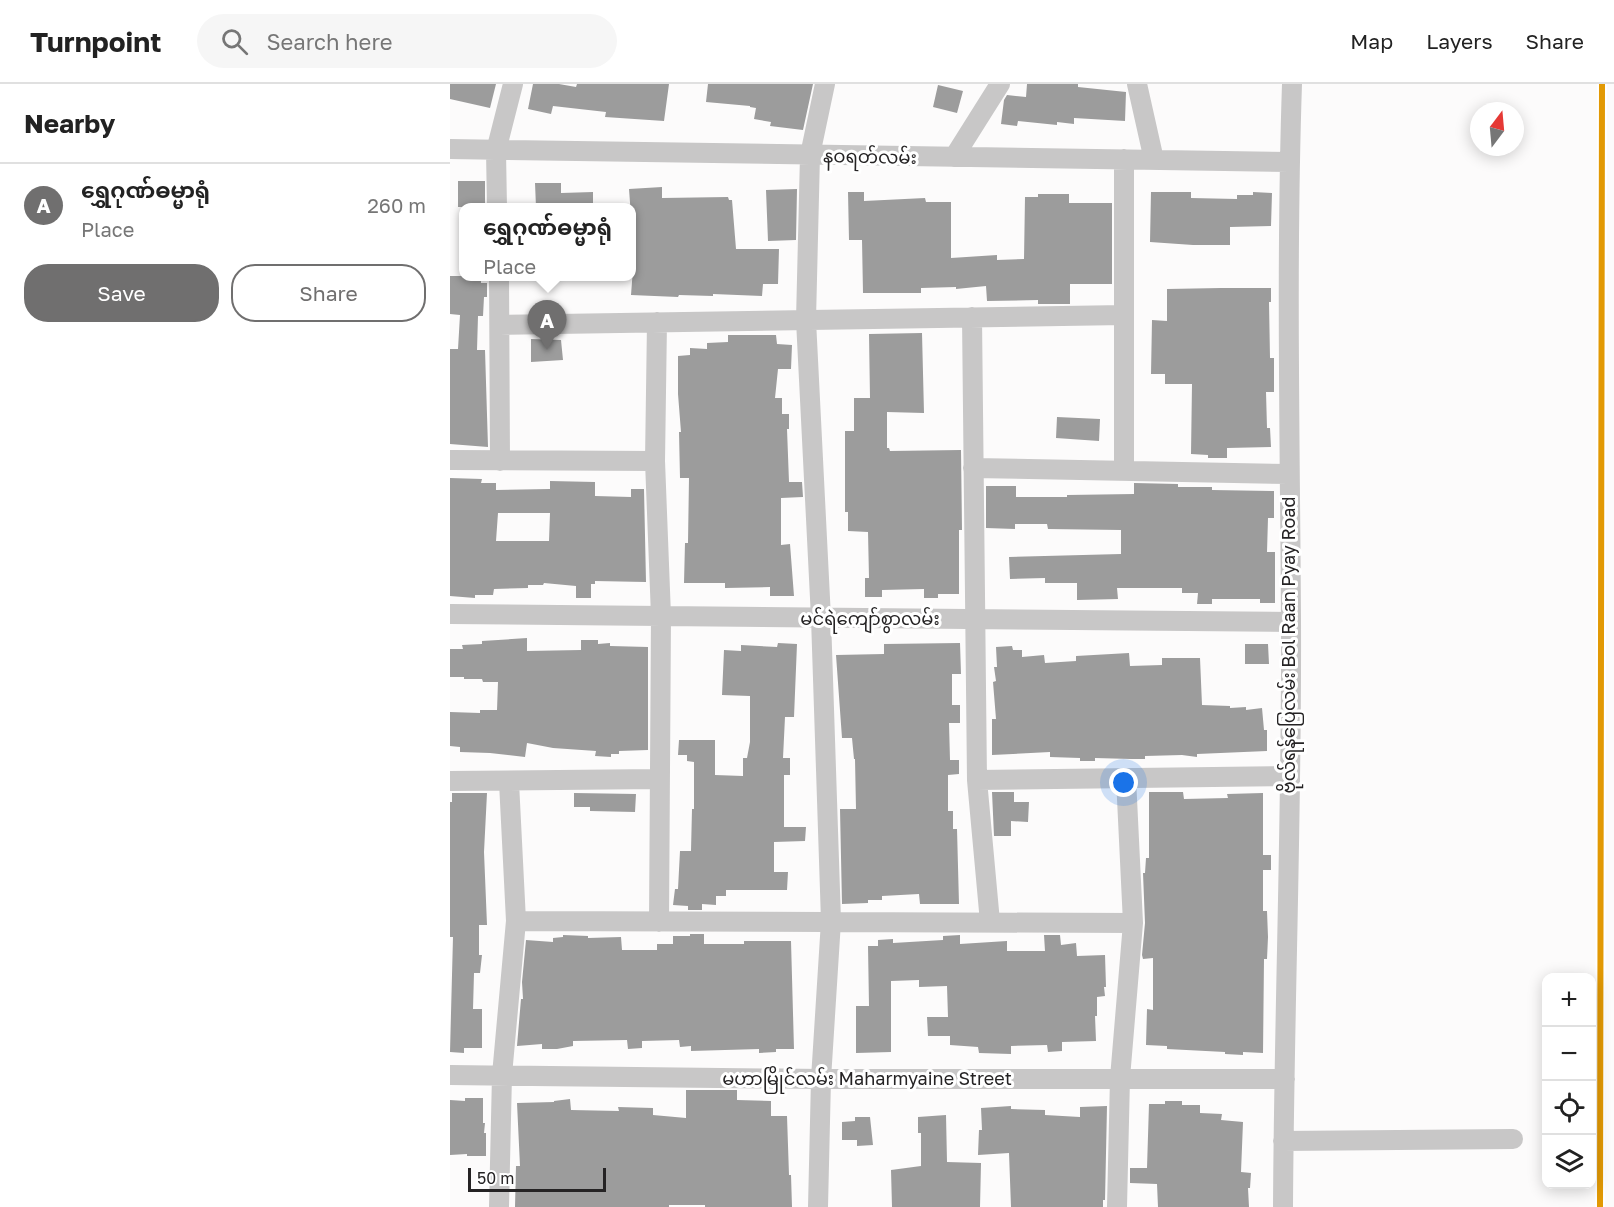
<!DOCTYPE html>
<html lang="en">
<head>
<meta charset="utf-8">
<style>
	:root { --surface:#fff; --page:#f6f6f6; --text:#222; --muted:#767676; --line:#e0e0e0; --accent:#706f6f }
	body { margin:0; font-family:"Golos Text","Noto Sans Myanmar",sans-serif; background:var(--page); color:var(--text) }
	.controls { position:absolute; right:18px; bottom:18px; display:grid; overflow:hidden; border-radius:12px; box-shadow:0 3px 15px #0003 }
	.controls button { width:54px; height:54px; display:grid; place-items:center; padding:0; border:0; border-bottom:2px solid var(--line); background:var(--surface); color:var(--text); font:30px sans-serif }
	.compass { position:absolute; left:1020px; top:18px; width:54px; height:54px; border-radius:50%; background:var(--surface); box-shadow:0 3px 15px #0003; rotate:16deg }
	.scale { position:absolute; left:18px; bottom:15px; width:138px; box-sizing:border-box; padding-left:6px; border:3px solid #252324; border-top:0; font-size:16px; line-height:21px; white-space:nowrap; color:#252324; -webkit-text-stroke:4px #fff; paint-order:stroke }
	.you { position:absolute; left:674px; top:699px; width:21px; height:21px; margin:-15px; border:4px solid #fff; border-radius:50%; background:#1a73e8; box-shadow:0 0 0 9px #1a73e833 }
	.badge { display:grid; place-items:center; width:39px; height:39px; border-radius:50%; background:var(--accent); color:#fff; font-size:20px; font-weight:700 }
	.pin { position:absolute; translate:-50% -50px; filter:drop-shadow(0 2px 3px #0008) }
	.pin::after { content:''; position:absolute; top:32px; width:21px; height:18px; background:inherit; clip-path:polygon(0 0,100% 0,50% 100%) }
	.popup { position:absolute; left:9px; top:119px; width:177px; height:78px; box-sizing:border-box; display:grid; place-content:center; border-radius:12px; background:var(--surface); filter:drop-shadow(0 2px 4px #0005); font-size:20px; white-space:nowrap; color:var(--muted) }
	.popup b { font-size:22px; color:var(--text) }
	.popup::after { content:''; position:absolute; left:50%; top:100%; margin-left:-12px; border:12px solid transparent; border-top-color:var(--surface) }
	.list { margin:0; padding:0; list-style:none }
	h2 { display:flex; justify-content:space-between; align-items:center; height:78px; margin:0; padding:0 24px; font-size:26px }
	h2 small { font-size:20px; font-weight:400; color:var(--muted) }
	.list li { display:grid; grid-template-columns:39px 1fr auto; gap:18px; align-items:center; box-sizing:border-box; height:84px; padding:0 24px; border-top:2px solid var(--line) }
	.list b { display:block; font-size:22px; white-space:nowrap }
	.list p { margin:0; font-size:20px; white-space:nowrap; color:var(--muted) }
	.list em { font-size:20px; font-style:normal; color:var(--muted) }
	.actions { display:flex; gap:12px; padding:18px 24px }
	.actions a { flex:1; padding:14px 0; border:2px solid var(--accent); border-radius:24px; text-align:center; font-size:21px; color:var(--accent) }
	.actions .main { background:var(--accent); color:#fff }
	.icon { flex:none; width:33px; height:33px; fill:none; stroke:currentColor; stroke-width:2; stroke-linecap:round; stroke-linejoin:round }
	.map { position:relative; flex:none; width:1164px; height:1123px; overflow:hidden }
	header { display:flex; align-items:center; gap:36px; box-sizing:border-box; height:84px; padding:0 30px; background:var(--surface); border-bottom:2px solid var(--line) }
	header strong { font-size:28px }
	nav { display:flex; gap:33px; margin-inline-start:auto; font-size:21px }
	.search { width:420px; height:54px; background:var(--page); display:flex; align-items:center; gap:15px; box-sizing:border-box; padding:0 21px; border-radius:33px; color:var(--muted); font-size:22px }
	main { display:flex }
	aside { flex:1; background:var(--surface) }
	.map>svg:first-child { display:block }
</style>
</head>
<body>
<header>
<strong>Turnpoint</strong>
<div class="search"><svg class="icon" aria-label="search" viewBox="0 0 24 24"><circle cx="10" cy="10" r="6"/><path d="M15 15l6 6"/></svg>Search here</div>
<nav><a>Map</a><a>Layers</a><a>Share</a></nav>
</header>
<main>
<aside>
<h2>Nearby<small></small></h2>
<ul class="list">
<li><span class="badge">A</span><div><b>ရွှေဂုဏ်ဓမ္မာရုံ</b><p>Place</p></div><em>260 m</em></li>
</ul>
<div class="actions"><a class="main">Save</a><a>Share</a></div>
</aside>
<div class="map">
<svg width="1164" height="1123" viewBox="0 0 1164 1123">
	<rect width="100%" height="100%" fill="#fcfbfb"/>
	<path fill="#9c9c9c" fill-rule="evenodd" d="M0,0H46L40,24L0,15Z
		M83,0H109L126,3L127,0H219L214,37L155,33L156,28L103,22L101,30L78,25Z
		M258,0H363L353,46L320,42L321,38L304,35L306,24L300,23V22L256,18Z
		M577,0H628V3L676,8L675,37L624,34V40L607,38V41L568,37L567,42L551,40L554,16L557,11L576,13Z
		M488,1L513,7L507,29L483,23Z
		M8,97H35V123H8Z
		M85,99H111V109L143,108V123H86Z
		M212,103V114L278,113L279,116H282L286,165H329L328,200H313L312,212L263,210V212L229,211L228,213L181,211L186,146H182L179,105Z
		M347,105L346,156L318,157L316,106Z
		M398,108H414V117L475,114L476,118H501V174L547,171V176L574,175L575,113H588V110H619V119H662V200H620V220H588V216L537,217L536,202L506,205V203L471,204V209H413L412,156H399Z
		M701,108H741V114L787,115V111H803V108L822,109L821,142L780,143V161H743L700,158Z
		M0,192H31V199H37V213H34L33,232H28L27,266H35L38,363L0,360V265H8L10,231L0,230Z
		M771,204H821V218H819L820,274H824V308H816L817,344H820L821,363L777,364V374H758V371L741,370L742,300H715V290H701L702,236L717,237V205Z
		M472,249L474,329L437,328V364H439L440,367L511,366L512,446H509V510H488V514H474V505L432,506V513H415V494H419L418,448L398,447V428H395V347H404V314H420L419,250Z
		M278,251H326L327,260L342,261L341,285H328L325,314H332V330H339V345H337L339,398H352L353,413L331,414V461L340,460L344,512H320V503L275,504V499H234L235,459H238L239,394H230L229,348H231L228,310V272L240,271V264L257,265V259L278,258Z
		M81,255L111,256L113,276L81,278Z
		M607,333L650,335L649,357L606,354Z
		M0,394L32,395L31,399H46V406L100,405V397L145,398V412L181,413V405H194L196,498L145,497V500H141V514H126V502L94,499L93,501H78V504L44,505L43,511H25V514L0,512ZM48,429H100L99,457H46Z
		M684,399L728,400V403H762V406L824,407V434H818L817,468H825V519H810V515H762V520H747L748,509H732V504H667L668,515L627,516V499H595V494L560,495L559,473L671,470V446L598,445L597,440H565V445L536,444V402H566V413H617V411L684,410Z
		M77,554V567L131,566V556H148V560L160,559V562L198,563V666L169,667V670H161V673L145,672L146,667L103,664L77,659L75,673L40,669L10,668V663L0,662V628L30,629V626H47L48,598H33L32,595H14V593H0V565H13L12,561L32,560V557Z
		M328,559L347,560L344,633H335L333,674H340V691H334V743H356L355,757L324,758V788H338L337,806H276V812H266V821L252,820V826H238V822L223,821L225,805H228L230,767H241L242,725H244V678L237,677V671H228L229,656H265V691L293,692V674H297L300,658V612L272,611L274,566L291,567V561L327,563Z
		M510,559L511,590H502V621H510V639H499L500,676H509V690L498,691V727H503V745H507L509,820H470L469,810L432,812V816H418V819L392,820L390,725H406L405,675H404L402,654H392L386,571L434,570V560Z
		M795,560H818L819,580H795Z
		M562,562L563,566H572V573L594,571L595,579L626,577V572L679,569L680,582L712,581V574H750L752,621L780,622V624L796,623V626L812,624L814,646H817V667L747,670V673L732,671L695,672V675H681L645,674V677H630V674L600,673V668L542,671V635H546L543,598L546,597L544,583H547L546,563Z
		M542,708H564V718H579L578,738L561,737V752H544Z
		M699,708H733L734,715L778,714L777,710L813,709V771H821V786H813V827H817L818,853L817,875H814L813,969L793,968V971L775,970V968L717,965V962L696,961L697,925L703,926V874L693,875L692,871L695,839L693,789H695L696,774H699Z
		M2,709H37L34,768L37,841H29V871H32L30,889H24L23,925H32V964H14V969L0,968L3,853H0V718H2Z
		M124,709L186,710L185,728L140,727V723H124Z
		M240,850H254V860H294V857H341L344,965H326V968L309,969V965L241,967V962L230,963L229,956L192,957V964L178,965L177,956L123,957V962L107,965H92V960L67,962L71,915H73L72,898L76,856L103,858V854L113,853V851L138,852V854L171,853L172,866H207V860H223V852H240Z
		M510,851V860L557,857V867H595L594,851H610L611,861L626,859L627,872L655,871L656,903H654L655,912L647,913V932H645L646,957L612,958V967L598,968L597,961L561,962V970L529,969L528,963L500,961V952H478L477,933H498L497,902L469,903V896L441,897V968L406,969V922H419L418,862H428V856L443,855V859L493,856V852Z
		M236,1006H287V1016L321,1017V1032H337L339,1091H341L342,1123H255V1121H219V1123H65L66,1082H70L67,1019L104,1018V1017L120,1015L121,1026L169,1027L168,1023L203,1024V1031L236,1034Z
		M15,1014H33V1039H35L34,1049H36V1072H17V1070L0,1071V1016L15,1017Z
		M715,1017H732V1021H750V1029L772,1030L771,1036L793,1038L791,1088L801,1089L800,1104H798L799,1123H708L707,1100L680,1099V1084H697L699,1020H715Z
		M561,1022V1025L595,1026V1031L630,1033V1023L657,1022L655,1116H653V1123H561L559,1069L528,1071L529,1046H532L531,1024Z
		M496,1031L497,1078L531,1079L530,1123H442L441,1086L471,1082V1049H468V1033Z
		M405,1033H420L423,1061L407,1062V1056H392V1038L405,1037Z"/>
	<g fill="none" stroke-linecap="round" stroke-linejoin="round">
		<path stroke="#c8c7c7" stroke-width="20" d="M687,0L704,76
			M0,65L839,78
			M504,73L550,0
			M674,75V385
			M47,124L46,67L63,0
			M49,192L50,377
			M522,233L527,696L540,838
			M207,238L205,377L211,532L209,838
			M50,241L674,231
			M0,376L205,377
			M523,384L838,390
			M0,530L841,538
			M527,696L838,692
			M0,697L209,695
			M66,837L683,839
			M0,991L371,995H835
			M833,1057L1063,1055
			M49,1123L52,991L66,837L59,698
			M368,1123L371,995L381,837L371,534L356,236L360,71L375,0
			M667,1123L670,994L683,839L676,694
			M833,1123C834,927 842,732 841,536C840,357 836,179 842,0"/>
		<defs>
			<path id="rail-1" d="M1150,1123L1152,0"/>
		</defs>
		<use href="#rail-1" stroke="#fff" stroke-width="10"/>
		<use href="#rail-1" stroke="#e29904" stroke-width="6"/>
	</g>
	<g text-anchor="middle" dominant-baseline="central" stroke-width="6" stroke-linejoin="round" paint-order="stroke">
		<g font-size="18" fill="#252324" stroke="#fff">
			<text transform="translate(420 72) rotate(1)">နဝရတ်လမ်း</text>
			<text x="420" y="534">မင်ရဲကျော်စွာလမ်း</text>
			<text transform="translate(838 561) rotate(-90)">ဗိုလ်ရန်ပြေလမ်း Bol Raan Pyay Road</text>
			<text x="417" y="994">မဟာမြိုင်လမ်း Maharmyaine Street</text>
		</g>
	</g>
</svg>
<div class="controls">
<button>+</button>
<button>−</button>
<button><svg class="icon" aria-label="locate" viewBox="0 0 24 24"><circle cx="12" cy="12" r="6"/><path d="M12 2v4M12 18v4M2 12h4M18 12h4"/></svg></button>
<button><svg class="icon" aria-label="layers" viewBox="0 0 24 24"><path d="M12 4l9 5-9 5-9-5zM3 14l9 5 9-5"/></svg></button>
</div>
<svg class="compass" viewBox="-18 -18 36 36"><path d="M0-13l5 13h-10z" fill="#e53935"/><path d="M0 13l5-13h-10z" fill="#767676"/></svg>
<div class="scale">50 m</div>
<div class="you"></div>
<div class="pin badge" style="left:97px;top:266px">A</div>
<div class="popup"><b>ရွှေဂုဏ်ဓမ္မာရုံ</b>Place</div>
</div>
</main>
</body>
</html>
